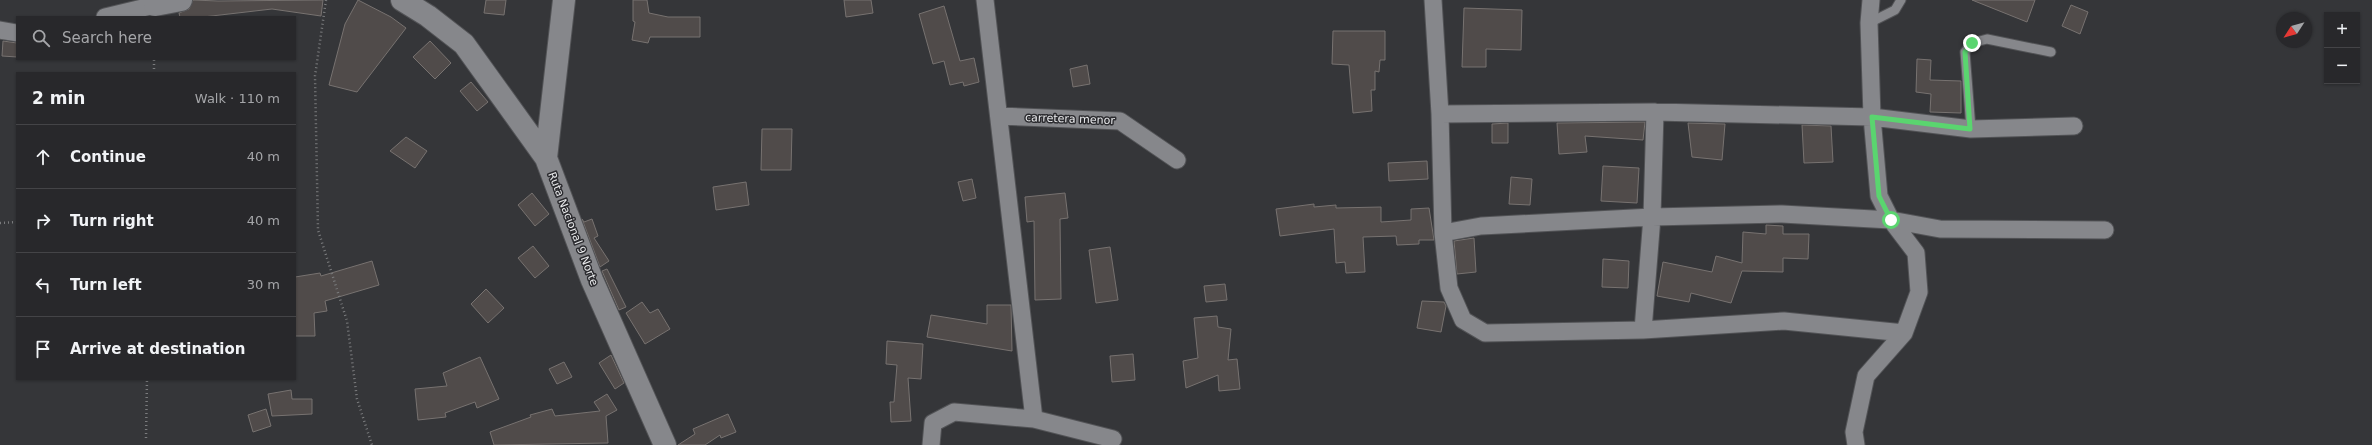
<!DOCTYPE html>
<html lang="en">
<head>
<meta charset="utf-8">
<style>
	:root { --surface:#28282b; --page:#343437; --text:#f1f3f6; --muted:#a5a6a9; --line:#444447 }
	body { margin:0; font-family:"DejaVu Sans",sans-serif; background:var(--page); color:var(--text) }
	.controls { position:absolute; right:12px; top:12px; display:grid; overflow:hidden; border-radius:0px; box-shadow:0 1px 3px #0004 }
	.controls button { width:36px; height:36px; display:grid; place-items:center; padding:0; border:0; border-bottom:1px solid var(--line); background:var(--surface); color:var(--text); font:20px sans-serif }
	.compass { position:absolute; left:2276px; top:12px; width:36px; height:36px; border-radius:50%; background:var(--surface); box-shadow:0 1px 3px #0004; rotate:234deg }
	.stop { position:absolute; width:12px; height:12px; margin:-9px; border:3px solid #5ad56f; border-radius:50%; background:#fff }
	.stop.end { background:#5ad56f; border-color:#fff; box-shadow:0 1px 4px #0008 }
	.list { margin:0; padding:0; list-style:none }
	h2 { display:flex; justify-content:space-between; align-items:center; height:52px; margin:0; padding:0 16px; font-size:17px }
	h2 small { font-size:13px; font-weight:400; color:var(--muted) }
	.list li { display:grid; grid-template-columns:26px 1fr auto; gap:12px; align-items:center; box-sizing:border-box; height:64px; padding:0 16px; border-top:1px solid var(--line) }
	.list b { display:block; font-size:15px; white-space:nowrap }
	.list em { font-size:13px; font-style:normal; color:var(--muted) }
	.icon { flex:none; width:22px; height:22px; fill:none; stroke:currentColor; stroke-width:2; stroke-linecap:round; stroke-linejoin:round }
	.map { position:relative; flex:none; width:2372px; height:445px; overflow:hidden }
	.search { position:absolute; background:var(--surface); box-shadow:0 1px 3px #0004; left:16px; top:16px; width:280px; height:44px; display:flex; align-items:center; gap:10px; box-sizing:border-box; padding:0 14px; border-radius:0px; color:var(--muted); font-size:15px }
	.panel { position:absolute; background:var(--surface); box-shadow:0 1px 3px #0004; left:16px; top:72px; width:280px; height:308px; border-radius:0px }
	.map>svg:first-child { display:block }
</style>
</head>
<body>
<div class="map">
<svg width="2372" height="445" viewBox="0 0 2372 445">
	<rect width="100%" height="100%" fill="#353639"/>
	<path fill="#504b4a" stroke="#777270" d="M193,0L218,1L323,0L321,16L272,9L203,17H180L179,13L189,9Z
		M358,0L391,17L406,28L357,92L329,85L345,24Z
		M486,0H506L504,15L484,13Z
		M633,0H647L649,13L668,17H700V37H650L648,43L632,40L635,22L633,21Z
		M844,0H871L873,13L846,17Z
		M1972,0H2035L2027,22Z
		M2071,5L2088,12L2080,34L2062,26Z
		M944,6L960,61L974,58L979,82L964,86L963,82L950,85L944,61L933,64L919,14Z
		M1464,8L1522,10L1521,50L1486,49V67H1462Z
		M1333,31H1385V60H1380L1379,72L1375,71V90H1371L1372,111L1353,113L1349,65L1332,64Z
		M3,41L17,43V57L2,56Z
		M430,41L451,63L435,79L413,57Z
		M1917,59L1931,60L1930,80L1961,81V113L1930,112L1931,94L1916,92Z
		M1087,65L1090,84L1073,87L1070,69Z
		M471,82L488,102L477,111L460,91Z
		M1645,122L1643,140L1585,136L1587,152L1559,154L1557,123Z
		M1508,123V143H1492V124Z
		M1688,123L1725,124L1722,160L1692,157Z
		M1802,125L1831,126L1833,162L1804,163Z
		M762,129H792L791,170H761Z
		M406,137L427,151L415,168L390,151Z
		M1427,161L1428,179L1389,181L1388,163Z
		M1603,166L1639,168L1637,203L1601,201Z
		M1511,177L1532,179L1530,205L1509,204Z
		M972,179L976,198L963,201L958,182Z
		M746,182L749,205L716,210L713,187Z
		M532,193L549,214L535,226L518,205Z
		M1065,193L1068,218L1060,219L1061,299L1035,300L1034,221L1027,222L1025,197Z
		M1314,204V207L1336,205V208L1381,207V222L1411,220V209L1429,208L1434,240H1419V244L1397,245L1396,236L1363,237L1365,272L1346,273L1345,262L1336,263L1334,229L1280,236L1276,209Z
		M582,219L584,222L592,219L598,236L594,238L609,261L600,267Z
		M1766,225L1783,226V234H1809L1808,259L1783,258V272L1742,271L1731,303L1691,293L1689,302L1657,296L1663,262L1712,272L1716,256L1742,263L1743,232L1766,234Z
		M1474,238L1476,272L1457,274L1454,241Z
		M533,246L549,266L535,278L518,258Z
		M1110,247L1118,300L1096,303L1089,250Z
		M1603,259L1629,261L1628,288L1602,287Z
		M372,261L379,285L325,301L327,311L314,313L315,336H295V277L320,273L321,276Z
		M607,269L626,307L619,310L602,271Z
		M1225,284L1227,300L1206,302L1204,286Z
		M486,289L504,308L488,323L471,304Z
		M1422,301L1444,302L1446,306L1441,332L1417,328Z
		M642,302L650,313L658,309L670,329L645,344L626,313Z
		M987,305H1011L1012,351L927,337L931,315L987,324Z
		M1217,316L1218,327L1231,329L1228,360L1237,359L1240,389L1219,391L1218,375L1186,388L1183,361L1198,358L1194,318Z
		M887,341L923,344L921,379L908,378L911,421L891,422L890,402H894L897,365L886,364Z
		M1133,354L1135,380L1112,382L1110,356Z
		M611,355L624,383L615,389L599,363Z
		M480,357L499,399L477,408L475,402L445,413L446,417L418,420L415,389L447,386L443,373Z
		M564,362L572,377L557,384L549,369Z
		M291,390L292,399H312V414L272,416L268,394Z
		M607,394L617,410L606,416L608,443L494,445L490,432L531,417L530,415L552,409L555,416L600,411L594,402Z
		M266,409L271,426L253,432L248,415Z
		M728,414L736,432L721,438L720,435L705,445H678L695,434L693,429Z"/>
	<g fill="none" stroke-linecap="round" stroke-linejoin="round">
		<defs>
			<path id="lane" d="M1869,23L1895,10L1901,0
				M1971,129L1965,52L1972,43L1987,39L2051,52"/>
			<path id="street" d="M985,0L1034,419
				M1433,0L1440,114L1443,233L1449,288L1463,320L1485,333L1643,330L1784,321L1904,333
				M105,17L155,5
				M0,30L17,33
				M1440,114L1655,112L1872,117L1971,129L2074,126
				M999,116L1120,121L1177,160
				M1443,233L1481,226L1652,217L1782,214L1891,220L1940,229L2105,230
				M1643,330L1652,217L1655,112
				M931,445L933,423L954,412L1034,419L1113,439
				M1856,445L1854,432L1866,376L1904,333L1919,292L1916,253L1891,220L1879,196L1872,117L1869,23L1871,0"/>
			<path id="secondary" d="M155,0V5L181,0
				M402,0L428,16L464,44L546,158
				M564,0L546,158L592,280L665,445"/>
		</defs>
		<use href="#lane" stroke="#525356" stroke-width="11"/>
		<use href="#street" stroke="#525356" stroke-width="19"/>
		<use href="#secondary" stroke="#525356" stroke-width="24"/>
		<path stroke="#7b7c7e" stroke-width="2.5" stroke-dasharray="1 3" stroke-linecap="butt" d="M326,0L315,76L318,230L347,321L357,399L372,445
			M154,73V59
			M0,223L17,222
			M146,438L147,379"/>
		<use href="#lane" stroke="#86878b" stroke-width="9"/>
		<use href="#street" stroke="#86878b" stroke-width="17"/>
		<use href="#secondary" stroke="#86878b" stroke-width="22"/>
	</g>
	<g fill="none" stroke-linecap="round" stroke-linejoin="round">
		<path stroke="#5ad56f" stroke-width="5" d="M1891,220L1879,196L1872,117L1970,129L1965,52L1972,43"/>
	</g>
	<g text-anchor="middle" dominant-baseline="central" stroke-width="3" stroke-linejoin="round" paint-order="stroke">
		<g font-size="11" fill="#ebecee" stroke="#2b2b2f">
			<text transform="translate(1070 119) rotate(2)">carretera menor</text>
			<text transform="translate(573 229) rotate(69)">Ruta Nacional 9 Norte</text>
		</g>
	</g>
</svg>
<div class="controls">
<button>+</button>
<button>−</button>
</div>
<svg class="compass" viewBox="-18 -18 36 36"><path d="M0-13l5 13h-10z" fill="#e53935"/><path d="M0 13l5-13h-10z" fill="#a5a6a9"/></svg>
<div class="stop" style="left:1891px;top:220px"></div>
<div class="stop end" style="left:1972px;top:43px"></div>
<div class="search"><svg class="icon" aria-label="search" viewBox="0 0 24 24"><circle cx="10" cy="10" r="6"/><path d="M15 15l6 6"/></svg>Search here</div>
<section class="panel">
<h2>2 min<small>Walk · 110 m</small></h2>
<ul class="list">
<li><svg class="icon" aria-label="ahead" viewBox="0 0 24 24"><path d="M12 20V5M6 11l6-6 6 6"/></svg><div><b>Continue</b></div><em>40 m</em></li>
<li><svg class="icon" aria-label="right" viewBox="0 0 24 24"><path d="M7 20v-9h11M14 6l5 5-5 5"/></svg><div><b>Turn right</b></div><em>40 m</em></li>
<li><svg class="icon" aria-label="left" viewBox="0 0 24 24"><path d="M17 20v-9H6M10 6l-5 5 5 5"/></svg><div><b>Turn left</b></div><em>30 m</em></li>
<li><svg class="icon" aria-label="arrive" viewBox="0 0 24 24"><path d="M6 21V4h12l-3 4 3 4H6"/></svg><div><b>Arrive at destination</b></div></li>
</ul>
</section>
</div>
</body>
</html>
